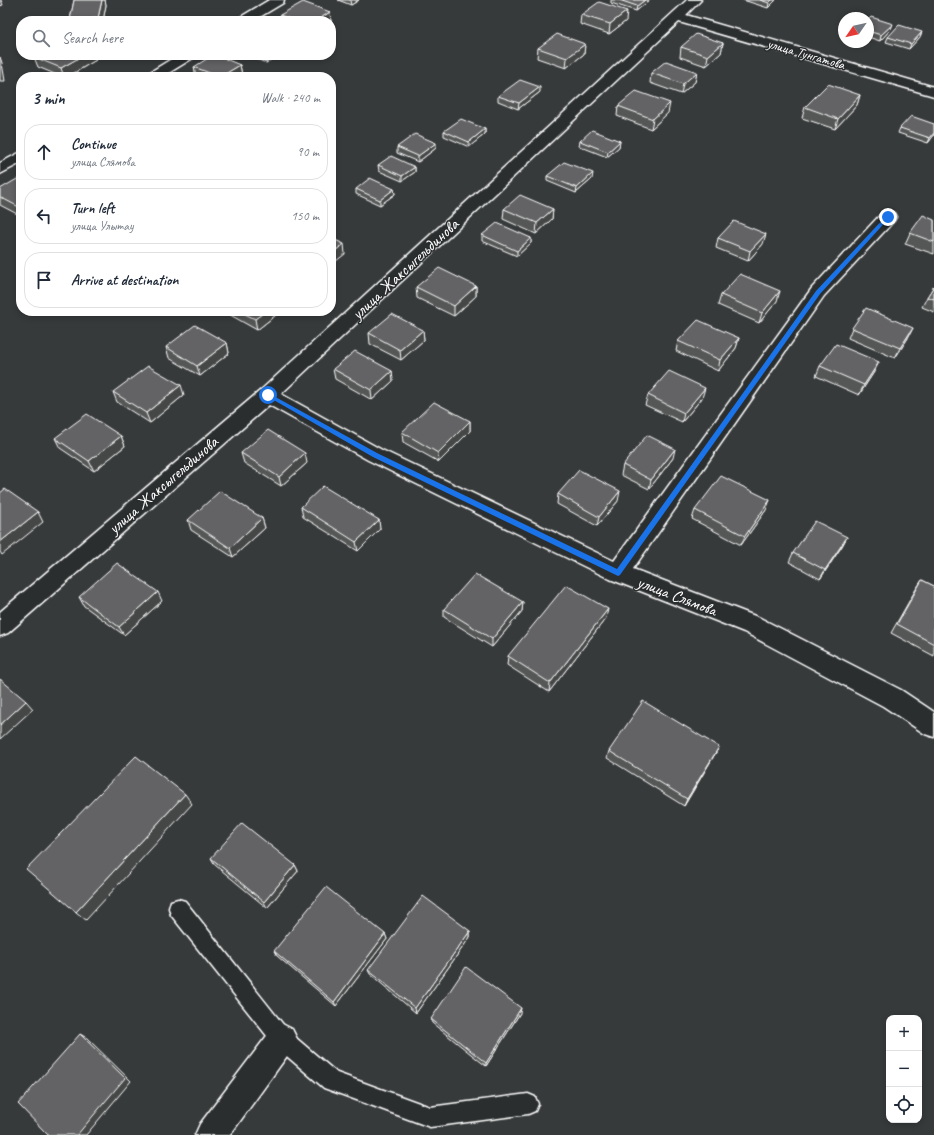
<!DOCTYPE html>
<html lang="en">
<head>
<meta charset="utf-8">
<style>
	:root { --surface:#fff; --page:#f6f6f7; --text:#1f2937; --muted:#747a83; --line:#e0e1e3 }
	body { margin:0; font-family:Caveat,sans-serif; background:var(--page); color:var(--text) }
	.controls { position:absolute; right:12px; bottom:12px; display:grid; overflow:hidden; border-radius:8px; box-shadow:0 2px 6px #0003 }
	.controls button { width:36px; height:36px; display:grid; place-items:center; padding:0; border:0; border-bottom:1px solid var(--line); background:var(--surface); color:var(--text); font:20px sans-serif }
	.compass { position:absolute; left:838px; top:12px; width:36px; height:36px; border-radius:50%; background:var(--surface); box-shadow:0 2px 6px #0003; rotate:236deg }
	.stop { position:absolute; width:12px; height:12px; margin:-9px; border:3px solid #1a73e8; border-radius:50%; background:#fff }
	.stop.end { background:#1a73e8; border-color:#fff; box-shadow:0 1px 4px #0008 }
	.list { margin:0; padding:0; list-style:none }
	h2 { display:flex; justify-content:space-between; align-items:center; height:52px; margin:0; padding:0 16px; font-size:17px }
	h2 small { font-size:13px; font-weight:400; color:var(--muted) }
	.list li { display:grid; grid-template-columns:26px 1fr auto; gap:12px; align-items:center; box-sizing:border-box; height:56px; margin:0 8px 8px; padding:0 8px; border:1px solid var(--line); border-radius:16px }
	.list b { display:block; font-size:15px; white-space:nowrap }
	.list p { margin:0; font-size:13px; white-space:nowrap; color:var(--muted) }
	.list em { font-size:13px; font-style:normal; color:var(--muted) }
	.icon { flex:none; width:22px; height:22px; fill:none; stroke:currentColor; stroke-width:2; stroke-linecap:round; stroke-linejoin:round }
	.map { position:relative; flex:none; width:934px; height:1135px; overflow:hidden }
	.search { position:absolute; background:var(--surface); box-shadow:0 2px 6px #0003; left:16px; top:16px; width:320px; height:44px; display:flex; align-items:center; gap:10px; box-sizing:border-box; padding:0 14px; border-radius:16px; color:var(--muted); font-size:15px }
	.panel { position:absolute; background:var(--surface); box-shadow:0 2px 6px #0003; left:16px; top:72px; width:320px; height:244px; border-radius:16px }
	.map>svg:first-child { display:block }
</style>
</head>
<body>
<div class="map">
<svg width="934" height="1135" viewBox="0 0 934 1135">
	<rect width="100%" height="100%" fill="#373a3b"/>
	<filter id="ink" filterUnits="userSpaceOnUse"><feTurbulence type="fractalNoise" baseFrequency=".025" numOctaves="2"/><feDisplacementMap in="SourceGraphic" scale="8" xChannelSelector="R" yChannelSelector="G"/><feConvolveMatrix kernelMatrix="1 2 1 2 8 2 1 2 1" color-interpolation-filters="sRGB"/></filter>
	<g filter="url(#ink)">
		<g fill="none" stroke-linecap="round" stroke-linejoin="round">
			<defs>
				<path id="lane" d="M178,899L185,901L289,1032L337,1073L430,1107L528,1094L535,1097L538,1104L535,1111L528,1114L430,1127L324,1088L275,1046L171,915L169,908L171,901Z"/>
				<path id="street" d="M269,0H284L283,3L253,21H237L239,18Z
					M687,0H701L686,15L934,87V96L679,22L281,394L382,450L614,561L812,288L882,213L888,212L894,213L896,217L894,221L824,296L633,569L760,618L901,690L934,712V737L925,734L883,706L744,632L610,579L368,460L269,405L8,633L0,636V612L261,390Z
					M178,55H195L193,58L162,77H145L147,74Z
					M21,152V163L0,174V163Z
					M282,1024L292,1029L297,1039L292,1049L230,1135H195L200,1124L272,1029Z"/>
			</defs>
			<use href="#lane" stroke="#fff" stroke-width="3"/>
			<use href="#street" stroke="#fff" stroke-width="3"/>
			<use href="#lane" fill="#2a2d2e" fill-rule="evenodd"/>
			<use href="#street" fill="#2a2d2e" fill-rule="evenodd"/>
		</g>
		<path fill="#555657" stroke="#fff" d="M74,0H105L106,5L103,21H70V20Z
			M338,0H359L351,5Z
			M611,0H650L636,11L611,3Z
			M743,0H776L768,8Z
			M330,12L331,22V21H281L280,15Z
			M581,15L626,21L609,34L580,24Z
			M868,20L891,29L880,41L868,37Z
			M888,37H920L909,49L886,42Z
			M723,43L721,53L706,66L680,57L681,47Z
			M585,44L584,54L566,68L537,58L538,48Z
			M247,55H278L266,63Z
			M34,57L96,60L67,77H62L38,67Z
			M240,65L242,75L238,77H196L194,67Z
			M697,72L695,82L681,94L650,83L651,73Z
			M540,92L518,109L498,101V96Z
			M860,95L857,105L835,129L802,118L805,107Z
			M618,106L668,113L651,129L617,116Z
			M934,124V135L928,143L898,133L900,128Z
			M485,129V134L469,147L444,136V131Z
			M580,141H620L619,147L607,157L579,146Z
			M397,147L436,148L418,162L397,153Z
			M378,165L415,167V172L402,181L379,171Z
			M547,176L592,179L576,193L547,181Z
			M21,182V216L0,205V189Z
			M356,189H394L395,194L380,205L356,194Z
			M504,209H553L552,219L536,234L503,219Z
			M934,220V254L905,244L910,233Z
			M482,235L531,238V243L517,256L482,241Z
			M718,238L763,244L748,261L716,248Z
			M476,286V296L454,316L417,298L416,287Z
			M934,286V312L922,307L927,297Z
			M721,295L777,301L759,323L718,305Z
			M225,311H281L257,330L225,312Z
			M852,328L908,338L895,358L848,338Z
			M423,330L424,340L401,360L370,344L369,333Z
			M739,338L736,348L718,371L676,351L678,341Z
			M227,343L229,353L200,376L169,358L166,347Z
			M820,366L874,372L859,395L816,376Z
			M333,369L392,371L393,381L372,400L335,379Z
			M113,392L184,395L150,423L117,402Z
			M648,395L702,398L682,422L645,405Z
			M470,421V431L439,462L403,442L402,432Z
			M121,436L125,446L94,471L60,448L55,438Z
			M241,453L307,463L281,486L244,463Z
			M673,458L649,489L621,475L623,465Z
			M558,494L618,501L597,526L557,504Z
			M301,507L379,520L380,529L358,551L303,517Z
			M695,510H766L741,545L692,519Z
			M262,518L265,528L233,557L191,530L188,520Z
			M847,537L842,546L820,579L789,562L793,553Z
			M922,580L934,586V656L891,633L916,589Z
			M79,597L162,601L124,635L84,606Z
			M523,602L522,611L492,647L444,617V609Z
			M606,618L549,692L507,665L508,656Z
			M719,747L715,754L684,806L607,758L609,751Z
			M211,858L295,865L298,871L267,908L215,865Z
			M470,931V937L416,1013L370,974L368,970Z
			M385,934L387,939L336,1006L277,956L274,951Z
			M520,1013L486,1066L432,1023L431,1019Z"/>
		<path fill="#454647" stroke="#fff" d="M0,0H1L3,5L0,6Z
			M102,0H105L106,5L103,21H99L98,18Z
			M350,0H359L351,5Z
			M645,0H650L636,11L637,6Z
			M772,0H776L768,8L769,3Z
			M627,11L626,21L609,34L610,24Z
			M330,12L331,22V21H316Z
			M893,24L891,29L880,41L881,35Z
			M922,32L920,37L909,49L911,44Z
			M723,43L721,53L706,66L708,56Z
			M585,44L584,54L566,68L567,58Z
			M84,55H95L96,60L67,77H64L61,68Z
			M264,55H278L266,63Z
			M0,57L2,63L5,81H0Z
			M240,65L242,75L238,77H220Z
			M697,72L695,82L681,94L683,84Z
			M540,87V92L518,109L519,103Z
			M860,95L857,105L835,129L838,119Z
			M670,103L668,113L651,129L653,119Z
			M485,129V134L469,147V142Z
			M934,133V135L928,143L930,138Z
			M620,141L619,147L607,157L608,152Z
			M436,143V148L418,162V156Z
			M415,167V172L402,181V176Z
			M593,173L592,179L576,193L577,188Z
			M394,189L395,194L380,205V200Z
			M553,209L552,219L536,234L537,223Z
			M766,234L763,244L748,261L750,251Z
			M531,238V243L517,256V251Z
			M344,244L345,254L331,265V254Z
			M476,286V296L454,316V306Z
			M780,291L777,301L759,323L762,313Z
			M266,311H281L257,330L255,319Z
			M913,328L908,338L895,358L900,348Z
			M423,330L424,340L401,360L400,350Z
			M739,338L736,348L718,371L720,360Z
			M227,343L229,353L200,376L197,366Z
			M879,362L874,372L859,395L864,385Z
			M392,371L393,381L372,400L371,390Z
			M181,385L184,395L150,423L146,413Z
			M705,388L702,398L682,422L684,413Z
			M470,421V431L439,462L438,453Z
			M121,436L125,446L94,471L89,461Z
			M675,449L673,458L649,489L651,480Z
			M305,453L307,463L281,486L279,477Z
			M620,491L618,501L597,526L599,517Z
			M770,500L766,510L741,545L745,536Z
			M38,512L43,522L2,555L0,552V542Z
			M262,518L265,528L233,557L230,548Z
			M379,520L380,529L358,551L356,542Z
			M847,537L842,546L820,579L825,570Z
			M158,592L162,601L124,635L119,627Z
			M523,602L522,611L492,647V639Z
			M608,609L606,618L549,692L550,683Z
			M26,701L33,709L0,739V725Z
			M719,747L715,754L684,806L687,799Z
			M185,794L192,804L86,920L76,912Z
			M295,865L298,871L267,908L264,902Z
			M470,931V937L416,1013L415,1008Z
			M385,934L387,939L336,1006L334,1002Z
			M521,1008L520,1013L486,1066V1063Z
			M80,1034L87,1038L131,1081L86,1135H77Z"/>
		<path fill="#636465" stroke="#fff" d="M74,0H102L98,18L70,20Z
			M619,0H645L637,6Z
			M760,0H772L769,3Z
			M303,2L330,12L316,21H296L280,15Z
			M599,2L627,11L610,24L581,15Z
			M871,17L893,24L881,35L868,31V20Z
			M899,25L922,32L911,44L888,37Z
			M557,34L585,44L567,58L538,48Z
			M696,34L723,43L708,56L681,47Z
			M37,55H84L61,68L34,57Z
			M213,55H216L240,65L220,77L194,67Z
			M666,61L697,72L683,84L651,73Z
			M520,80L540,87L519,103L498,96Z
			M828,84L860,95L838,119L805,107Z
			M636,91L670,103L653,119L618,106Z
			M911,116L934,124V133L930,138L900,128Z
			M461,119L485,129L469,142L444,131Z
			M592,130L620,141L608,152L580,141Z
			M415,134L436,143L418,156L397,147Z
			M391,156L415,167L402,176L378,165Z
			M564,162L593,173L577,188L547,176Z
			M370,178L394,189L380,200L356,189Z
			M17,179L21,182V206L19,207L0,197V189Z
			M520,195L553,209L537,223L504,209Z
			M923,215L934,220V242L910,233Z
			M734,221L766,234L750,251L718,238Z
			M497,223L531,238L517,251L482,235Z
			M331,238L344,244L331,254Z
			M439,268L476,286L454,306L416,287Z
			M740,274L780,291L762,313L721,295Z
			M934,286V299L927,297Z
			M866,308L913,328L900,348L852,328Z
			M239,311H266L255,319Z
			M392,314L423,330L400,350L369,333Z
			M698,320L739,338L720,360L678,341Z
			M195,325L227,343L197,366L166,347Z
			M836,344L879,362L864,385L820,366Z
			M355,351L392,371L371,390L333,369Z
			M148,366L181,385L146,413L113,392Z
			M669,371L705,388L684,413L648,395Z
			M434,402L470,421L438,453L402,432Z
			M87,414L121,436L89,461L55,438Z
			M268,430L305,453L279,477L241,453Z
			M647,435L675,449L651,480L623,465Z
			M579,470L620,491L599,517L558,494Z
			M721,476L770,500L745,536L695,510Z
			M323,486L379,520L356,542L301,507Z
			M5,489L38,512L0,542V493Z
			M220,491L262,518L230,548L188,520Z
			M815,521L847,537L825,570L793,553Z
			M117,563L158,592L119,627L79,597Z
			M475,574L523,602L492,639L444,609Z
			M922,580L934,586V644L897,624Z
			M566,585L608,609L550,683L508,656Z
			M0,679L26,701L0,725Z
			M643,701L719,747L687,799L609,751Z
			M136,756L185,794L76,912L26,869Z
			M242,823L295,865L264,902L211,858Z
			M326,887L385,934L334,1002L274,951Z
			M423,896L470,931L415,1008L368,970Z
			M466,967L521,1008L486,1063L431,1019Z
			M80,1034L125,1078L77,1135H48L18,1104Z"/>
	</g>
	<path fill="#1a73e8" d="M886,216L890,217L820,294L620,575L618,576L373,457L265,395L270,394L377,453L617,569L816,291Z"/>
	<g text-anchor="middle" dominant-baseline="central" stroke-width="3" stroke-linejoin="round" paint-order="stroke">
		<g font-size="14" fill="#fff" stroke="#2a2d2e">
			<text transform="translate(806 54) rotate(16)">улица Тунгатова</text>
		</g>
		<g font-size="17" fill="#fff" stroke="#2a2d2e">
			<text transform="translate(405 269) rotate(-43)">улица Жаксыгельдинова</text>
			<text transform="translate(163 485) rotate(-41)">улица Жаксыгельдинова</text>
			<text transform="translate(677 596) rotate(21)">улица Слямова</text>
		</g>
	</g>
</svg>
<div class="controls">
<button>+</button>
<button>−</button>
<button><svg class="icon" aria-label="locate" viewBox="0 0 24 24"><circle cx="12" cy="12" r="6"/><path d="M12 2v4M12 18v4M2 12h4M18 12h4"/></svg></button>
</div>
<svg class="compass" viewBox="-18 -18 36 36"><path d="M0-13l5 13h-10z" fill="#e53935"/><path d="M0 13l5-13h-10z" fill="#747a83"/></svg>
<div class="stop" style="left:268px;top:395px"></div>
<div class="stop end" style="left:888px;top:217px"></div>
<div class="search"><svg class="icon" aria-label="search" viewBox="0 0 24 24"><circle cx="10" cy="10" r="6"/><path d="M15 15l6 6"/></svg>Search here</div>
<section class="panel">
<h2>3 min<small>Walk · 240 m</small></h2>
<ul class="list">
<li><svg class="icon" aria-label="ahead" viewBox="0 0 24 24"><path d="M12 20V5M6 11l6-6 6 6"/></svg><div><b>Continue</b><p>улица Слямова</p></div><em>90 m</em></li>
<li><svg class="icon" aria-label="left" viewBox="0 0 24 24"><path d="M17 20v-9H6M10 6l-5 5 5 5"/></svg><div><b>Turn left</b><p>улица Улытау</p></div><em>150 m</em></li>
<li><svg class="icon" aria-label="arrive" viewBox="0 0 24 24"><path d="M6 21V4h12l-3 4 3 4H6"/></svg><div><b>Arrive at destination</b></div></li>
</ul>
</section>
</div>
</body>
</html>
